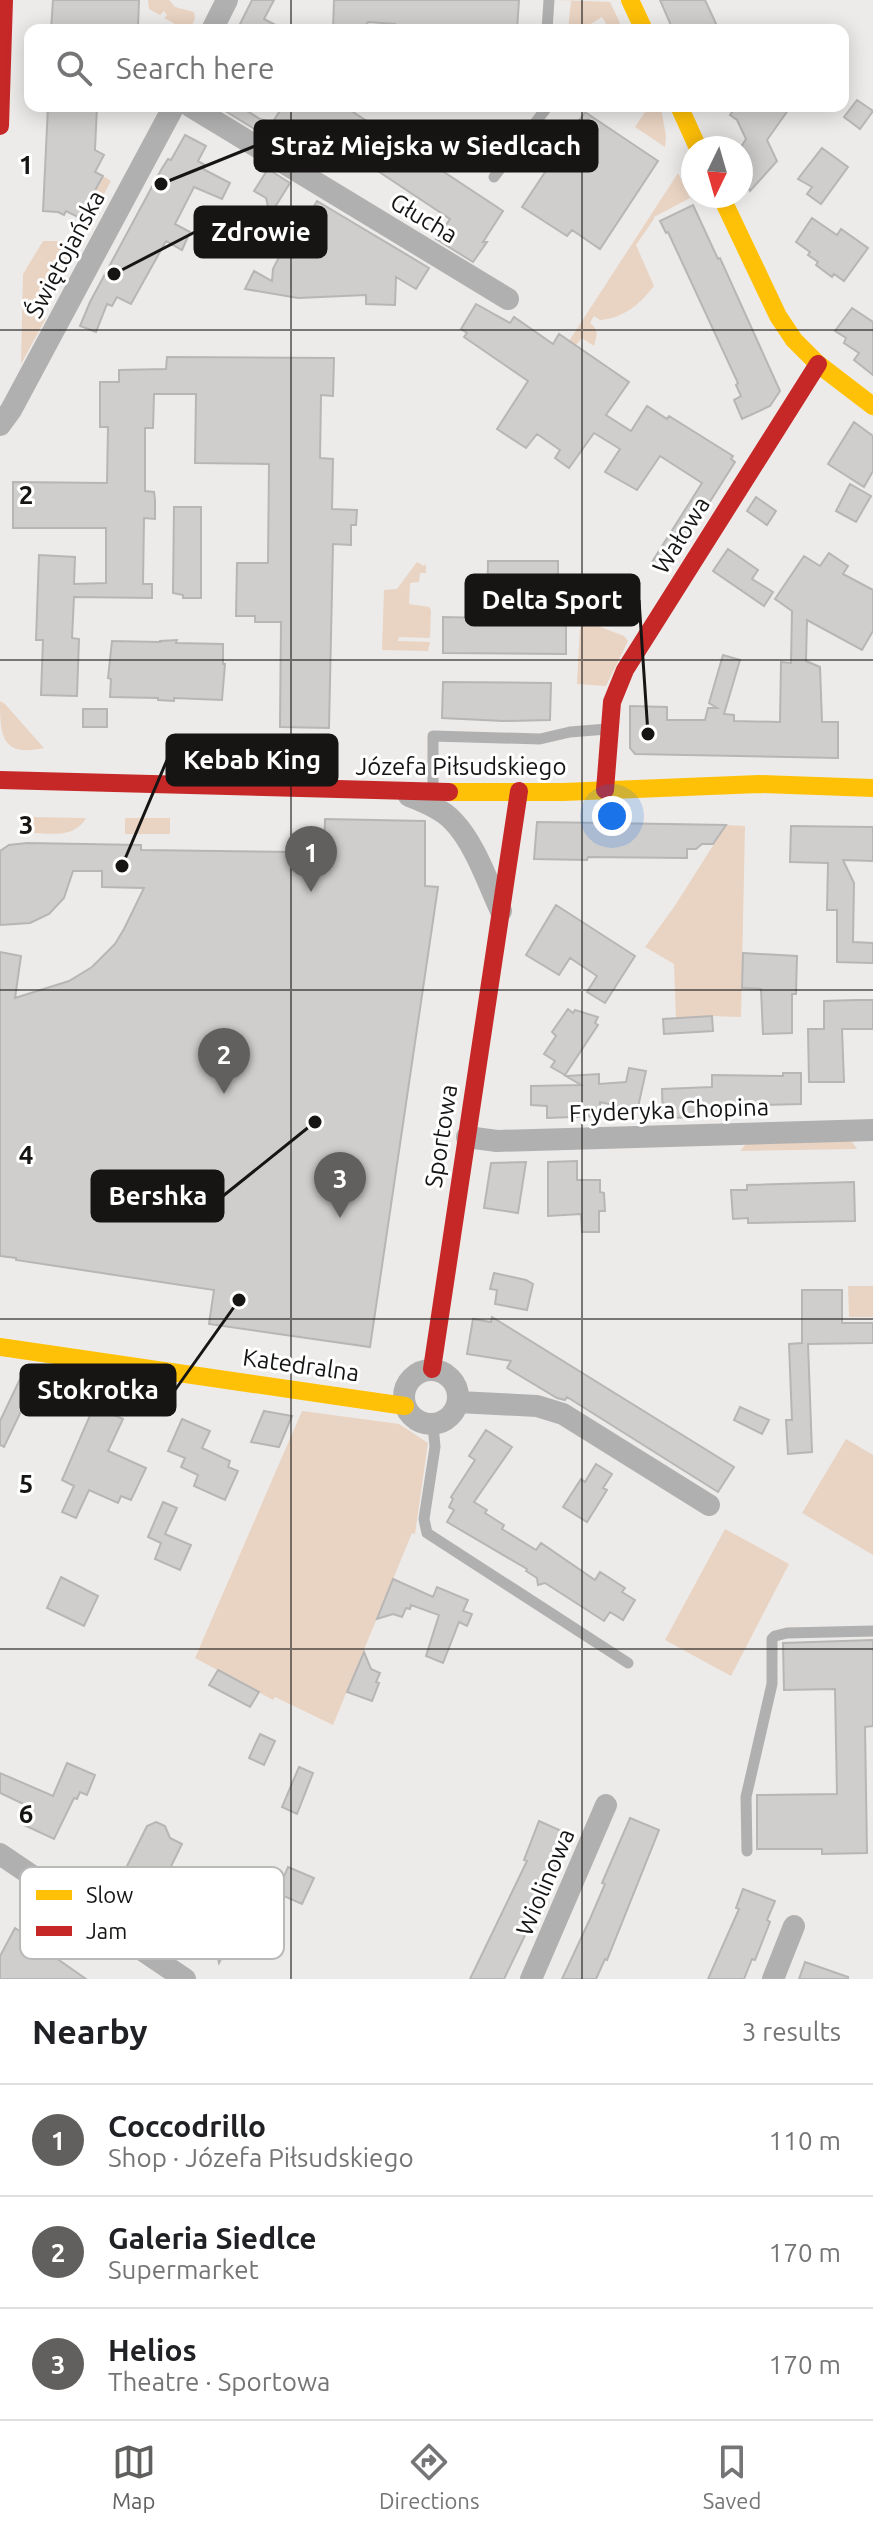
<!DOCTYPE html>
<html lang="en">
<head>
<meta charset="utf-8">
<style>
	:root { --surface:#fff; --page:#f6f6f6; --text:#202124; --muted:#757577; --line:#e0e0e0; --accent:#61605f }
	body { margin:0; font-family:Ubuntu,sans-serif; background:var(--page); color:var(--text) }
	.compass { position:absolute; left:681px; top:136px; width:72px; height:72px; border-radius:50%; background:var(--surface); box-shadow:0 4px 20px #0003; rotate:185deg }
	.you { position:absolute; left:612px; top:816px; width:28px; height:28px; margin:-20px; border:6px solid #fff; border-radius:50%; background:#1a73e8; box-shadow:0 0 0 12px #1a73e833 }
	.badge { display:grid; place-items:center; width:52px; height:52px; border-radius:50%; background:var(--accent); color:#fff; font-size:26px; font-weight:700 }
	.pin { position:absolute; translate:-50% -66px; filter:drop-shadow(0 2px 4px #0008) }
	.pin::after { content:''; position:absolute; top:42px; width:28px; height:24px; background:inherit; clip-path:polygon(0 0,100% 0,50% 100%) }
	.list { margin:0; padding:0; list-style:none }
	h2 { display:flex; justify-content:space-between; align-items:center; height:104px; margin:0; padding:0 32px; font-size:34px }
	h2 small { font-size:26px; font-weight:400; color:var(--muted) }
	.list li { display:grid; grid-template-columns:52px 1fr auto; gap:24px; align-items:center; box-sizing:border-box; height:112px; padding:0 32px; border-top:2px solid var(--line) }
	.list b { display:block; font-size:30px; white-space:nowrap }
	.list p { margin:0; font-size:26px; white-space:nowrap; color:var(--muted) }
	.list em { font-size:26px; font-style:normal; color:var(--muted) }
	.icon { flex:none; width:44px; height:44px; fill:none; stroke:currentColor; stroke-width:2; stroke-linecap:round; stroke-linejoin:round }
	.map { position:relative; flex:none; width:873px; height:1979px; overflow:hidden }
	.search { position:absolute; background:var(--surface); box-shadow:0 4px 20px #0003; left:24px; right:24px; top:24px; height:88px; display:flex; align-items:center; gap:20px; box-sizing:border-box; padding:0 28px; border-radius:16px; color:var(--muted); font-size:30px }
	.sheet { height:440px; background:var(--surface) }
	nav { display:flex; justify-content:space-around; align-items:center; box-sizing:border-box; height:112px; border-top:2px solid var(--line); background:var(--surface); font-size:22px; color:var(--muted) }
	nav a { display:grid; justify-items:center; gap:4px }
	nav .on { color:var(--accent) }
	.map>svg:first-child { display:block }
</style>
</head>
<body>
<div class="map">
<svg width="873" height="1979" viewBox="0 0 873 1979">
	<rect width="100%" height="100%" fill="#edebe9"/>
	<path fill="#e9d3c2" d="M148,0H169L175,7L194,12L195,19L189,30H186L164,18L167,15L164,11L160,15L149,9Z
		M557,0L610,2L620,23L610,30L602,17L581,30H568L571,1Z
		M649,106H659L661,108L666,136L665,147L635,127Z
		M678,173L690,198L654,217V219L636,245L654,286C640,304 624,318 600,320L594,316L590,323C599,330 597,335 594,346L582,338L576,345L569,341Z
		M103,176L111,181L79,241L70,236Z
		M43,241H67L76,246L44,305L45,320L21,364L23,274Z
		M417,562L424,566L426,564V573H420L419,582L410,583L409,604L429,607L431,610L430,638L399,637L398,641L430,642L428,651L382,650L384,590L397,589Z
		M587,622L624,636L628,641L606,686L577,684L580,628Z
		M0,701L5,704L44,748C2,757 0,737 0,701Z
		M30,817L86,818C74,839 51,833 30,833Z
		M125,818H170V834H125Z
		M726,825L745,826L741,1017L712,1016L676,1020L674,964L645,947L674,907Z
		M851,1140L857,1149L740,1151L746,1144Z
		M848,1286H873V1317H849Z
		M302,1411L399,1424L428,1443L415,1534L412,1533L333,1725L275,1697L273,1700L195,1658Z
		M846,1439L873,1455V1555L802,1513Z
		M725,1529L789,1564L731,1676L665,1640Z"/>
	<path fill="#cfcecd" stroke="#b7b6b5" stroke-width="2" d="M53,0H139L138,27L100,26V30H51Z
		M252,0H274L264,19L285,30H237Z
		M334,0H519L517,30H423L395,28V24L368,22L364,30H333Z
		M660,0H705L719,30H673Z
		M857,100L873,111L860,129L844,117Z
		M48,106H97L95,150L104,155L95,172L103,176L80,218L66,211L64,215L58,212L43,211Z
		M217,106H239L260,119L272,123L283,106H344L503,211L483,242H487L473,262L436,239L450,219L328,138L312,164Z
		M736,106H791L767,140L777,161L750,191L741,171V147L746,139L737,120L730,115Z
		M585,112L658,161L600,249L572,230L567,236L522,207Z
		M185,135L206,146L198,161L205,165L203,169L230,183L222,199L194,187L175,224L190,232L182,250L166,241L131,304L117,297L112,306L107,304L96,332L80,326L90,302L161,170L168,159L171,160Z
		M822,148L848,167L821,204L807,194L812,187L798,179Z
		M268,169L290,183L270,215L266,198L254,191Z
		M317,201L429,268L416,289L396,277L395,305L366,304V295L298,298L245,289L254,271L272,281L273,269L298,219L304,223Z
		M693,205L718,259L720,258L780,391L770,406L742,419L734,400L741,396L736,385L738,383L668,232L666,233L660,221Z
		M812,218L837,235L841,229L868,248L844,281L834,274L832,277L816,265L818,262L808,255L810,252L796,242Z
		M476,304L510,323L514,317L553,344L559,334L629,382L606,415L631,431L647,406L667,419L669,416L733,456L731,459L735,462L666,571L652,562L702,483L660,456L637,490L605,472L620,449L594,433L569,468L555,458L560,450L537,434L526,448L497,429L528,381L464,337L467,333L461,329Z
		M852,308L873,322V375L854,360L859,353L844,343L846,338L835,331Z
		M167,357L334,358L333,396L321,395L320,458L333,459L332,509L357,510L356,525H351V545L333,544L329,728L280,727L281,622H255V616H236L237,563H268L269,464L195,463L196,394H154L153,428H145V491L154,492L155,500V519L144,518L143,584H152V598L74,597L72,638L79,639L77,696L41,695L43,640H36L39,555L75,557L74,584L106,583V528H13V482L107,483L108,427H100V382H119V370L166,369Z
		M854,422L873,436V471L864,487L828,464Z
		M850,484L871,496L856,522L836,511Z
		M756,497L776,511L767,525L747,511Z
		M174,507H201V598H183V595L173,593Z
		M728,549L758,570L752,579L773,592L764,606L713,571Z
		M829,553L848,566L843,574L873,590V631L862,650L807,620L806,661L820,667L822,722H838V758L635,754L630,748V706L667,707V720H705L708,708H717L709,703L723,655L740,660L724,714L734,715V721L780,722L781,662L791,663L792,611L775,599L804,556L820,566Z
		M488,561H558V618L566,619V654L443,653V617L487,618Z
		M177,640L176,643L223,644V664H225L222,700L174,698V701L158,700V698L110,697L111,679L108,678L112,641L160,642V641Z
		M443,682L551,683L550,720L503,721L442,718Z
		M83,709H107V727H83Z
		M325,819L425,821V886L438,887L370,1347L209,1324L214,1290L16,1260V1258L0,1256V952L21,956L15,998L69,981L92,967L115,944L124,929L144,888L102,887V871H73L64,898L49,914L30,923L0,925V851L9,845L27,843L141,845V850L293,852L306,857H324Z
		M537,822L606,823L726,825L713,844H702L696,849H687V858L588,857L587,860L534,859Z
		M791,826L873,827V861L843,860L854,883L853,942L873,943V963L837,962V910H827L828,863L790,862Z
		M556,905L635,956L605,1003L587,992L597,976L570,958L559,975L526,955Z
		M743,953L797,956L796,994H792V1033L763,1034L761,989L742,988Z
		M856,1000H873V1029H842L844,1082H809L808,1029H824V1001Z
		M568,1009L573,1013L575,1010L598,1017L595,1023L598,1025L565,1075L551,1067L555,1061L544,1054L556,1036L552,1032Z
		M712,1016L713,1031L664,1034L663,1019Z
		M629,1068L646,1071L638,1107L632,1106L631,1109L600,1102V1116L547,1118V1106L531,1105V1086L581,1085L566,1076L599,1074V1084L626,1082Z
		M783,1073H801V1104L757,1105V1108L703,1110V1117L663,1118L662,1089L712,1087V1075L783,1076Z
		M577,1161V1180H600V1192L604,1193L605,1211H599V1232H582L581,1214L548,1216V1162Z
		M526,1162L518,1213L484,1208L491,1163Z
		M854,1182L855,1221L748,1223V1218L733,1219L731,1190H747V1185Z
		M494,1273L526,1280L533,1284L527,1310L495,1304L497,1290L490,1289Z
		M802,1290H842V1323H873V1343L808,1344L812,1452L788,1454L786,1420H792L789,1344L802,1343Z
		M492,1317L734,1467L718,1492L567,1397L565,1400L557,1398L507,1368L511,1361L467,1354L473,1319L491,1322Z
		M21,1377L36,1380L4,1447L0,1445V1421Z
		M94,1406L123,1419L108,1451L146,1468L131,1500L121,1496L118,1503L89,1490L76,1518L62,1512L74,1486L62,1480Z
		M740,1407L769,1420L762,1434L734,1420Z
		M264,1411L292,1416L279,1447L251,1442Z
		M182,1419L210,1431L202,1448L230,1461L228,1467L238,1471L225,1500L194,1486L198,1475L181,1467L185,1458L168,1451Z
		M486,1430L512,1447L474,1502L487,1510L485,1513L504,1525L502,1529L536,1550L541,1543L595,1580L600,1572L625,1588L622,1592L635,1600L623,1620L610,1612L604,1621L545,1583L538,1585L537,1578L526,1571L527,1569L447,1522L454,1510L449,1507L453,1499L451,1497L475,1460L469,1456Z
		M596,1464L612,1474L603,1488L607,1490L587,1522L563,1507L581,1479L585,1482Z
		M163,1502L177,1508L165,1534L191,1545L180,1570L155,1559L161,1543L148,1537Z
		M61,1577L98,1596L84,1626L47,1608Z
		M393,1579L433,1597L437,1587L468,1600L463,1611L472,1614L467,1626L459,1622L443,1663L426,1656L439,1615L411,1605L410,1609L406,1608L402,1617L393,1614L377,1619Z
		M873,1640V1726L865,1727L867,1853L822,1854V1849H757V1795L837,1794L835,1689L784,1690L783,1643Z
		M364,1652L371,1669L380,1673L376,1682L379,1683L372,1701L347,1692Z
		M218,1670L259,1692L250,1707L209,1685Z
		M260,1734L275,1741L264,1765L249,1758Z
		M67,1763L95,1775L87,1795L80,1792L77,1799L74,1798L54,1839L24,1825L32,1808L0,1793V1773L53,1796Z
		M299,1767L313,1773L297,1814L282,1807Z
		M630,1818L659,1830L607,1960L605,1959L596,1979H562L590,1919L605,1884L602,1883Z
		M539,1821L568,1834L553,1872L555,1873L504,1979H470L527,1861L524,1860Z
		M156,1822L165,1826L170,1838L182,1844L157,1895L121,1878L147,1826Z
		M288,1867L314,1878L302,1904L277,1893Z
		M743,1889L775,1901L767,1920L770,1922L755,1960L752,1959L744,1979H708L739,1909L736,1908Z
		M203,1903L240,1924L219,1963L212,1935L191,1923Z
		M15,1928L50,1951L49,1953L86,1979H0V1956Z
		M805,1962L848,1977V1979H799Z"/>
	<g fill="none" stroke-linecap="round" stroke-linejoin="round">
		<path stroke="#b1b0b0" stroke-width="11" d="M547,30L549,0
			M494,177L548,106
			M433,791V736L540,739L570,732L607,729
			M433,1425L435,1447L424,1519L427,1533L628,1663
			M747,1851L746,1797L772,1684V1639L775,1636L787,1633L873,1631"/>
		<path stroke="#b1b0b0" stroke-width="22" d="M212,30L227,0
			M190,106L508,299
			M0,425L11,410L174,106
			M409,796C425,802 442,809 453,821C474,842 488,883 501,911
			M467,1137L497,1141L873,1130
			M404 1397a27 27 0 1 1 54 0a27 27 0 1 1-54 0Z
			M458,1402L537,1406L563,1414L709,1505
			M0,1854L185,1979
			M531,1979L606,1805
			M773,1979L794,1926"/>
		<path stroke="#ffc107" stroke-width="18" d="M630,0L644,30
			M679,106L698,148
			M721,196L778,316L794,340L818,364L873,406
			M449,792H563L759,784L873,788
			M0,1347L405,1406"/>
		<path stroke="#c62828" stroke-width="18" d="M0,126L4,0
			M0,780L449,792
			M605,790L612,702L625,670L818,364
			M432,1369L519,791"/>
	</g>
	<path fill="none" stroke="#161514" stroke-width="2" stroke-opacity="0.55" d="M291,0V30M582,0V30M291,106V1979M582,106V1979M0,330H873M0,660H873M0,990H873M0,1319H873M0,1649H873"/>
	<g text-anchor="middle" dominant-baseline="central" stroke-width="6" stroke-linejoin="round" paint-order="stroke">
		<g font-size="24" fill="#161514" stroke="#fff">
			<text transform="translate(424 218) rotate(31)">Głucha</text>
			<text transform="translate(65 254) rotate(-62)">Świętojańska</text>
			<text transform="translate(681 535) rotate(-58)">Wałowa</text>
			<text x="461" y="766">Józefa Piłsudskiego</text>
			<text transform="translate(669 1110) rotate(-2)">Fryderyka Chopina</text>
			<text transform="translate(441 1136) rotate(-81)">Sportowa</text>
			<text transform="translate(301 1365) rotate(8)">Katedralna</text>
			<text transform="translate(545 1882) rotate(-67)">Wiolinowa</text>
		</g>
	</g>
	<rect x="20" y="1867" width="264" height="92" rx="12" fill="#fff" stroke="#b9b9b8" stroke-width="2"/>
	<rect x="36" y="1890" width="36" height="10" fill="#ffc107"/>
	<rect x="36" y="1926" width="36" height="10" fill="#c62828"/>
	<g font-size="22" fill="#161514">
		<text x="86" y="1903">Slow</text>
		<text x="86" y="1939">Jam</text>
	</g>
	<g font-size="26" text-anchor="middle" font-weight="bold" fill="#161514" stroke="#fff" stroke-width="6" stroke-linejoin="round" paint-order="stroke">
		<text x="26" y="174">1</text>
		<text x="26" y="504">2</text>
		<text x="26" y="834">3</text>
		<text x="26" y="1164">4</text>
		<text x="26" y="1493">5</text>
		<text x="26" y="1823">6</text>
	</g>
	<path fill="none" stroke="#161514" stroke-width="3" d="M161 184L255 146M114 274L195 232M648 734L639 600M122 866L167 760M315 1122L223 1196M239 1300L175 1390"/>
	<g fill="#161514" stroke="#fff" stroke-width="3">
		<circle cx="161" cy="184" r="8"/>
		<circle cx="114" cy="274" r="8"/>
		<circle cx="648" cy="734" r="8"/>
		<circle cx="122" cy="866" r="8"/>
		<circle cx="315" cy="1122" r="8"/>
		<circle cx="239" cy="1300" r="8"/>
	</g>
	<g fill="#161514" stroke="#161514" stroke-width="3">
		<rect x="255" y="121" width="342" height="50" rx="8"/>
		<rect x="195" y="207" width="131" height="50" rx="8"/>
		<rect x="466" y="575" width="173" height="50" rx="8"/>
		<rect x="167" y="735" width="170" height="50" rx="8"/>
		<rect x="92" y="1171" width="131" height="50" rx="8"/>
		<rect x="21" y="1365" width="154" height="50" rx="8"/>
	</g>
	<g font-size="26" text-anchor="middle" font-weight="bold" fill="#fff">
		<text x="426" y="155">Straż Miejska w Siedlcach</text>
		<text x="261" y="241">Zdrowie</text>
		<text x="552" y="609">Delta Sport</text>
		<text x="252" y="769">Kebab King</text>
		<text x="158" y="1205">Bershka</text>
		<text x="98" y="1399">Stokrotka</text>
	</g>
</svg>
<svg class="compass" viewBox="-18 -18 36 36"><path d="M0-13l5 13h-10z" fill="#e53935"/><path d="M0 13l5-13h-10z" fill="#757577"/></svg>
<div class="you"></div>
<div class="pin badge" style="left:311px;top:892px">1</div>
<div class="pin badge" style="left:224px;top:1094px">2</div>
<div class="pin badge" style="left:340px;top:1218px">3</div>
<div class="search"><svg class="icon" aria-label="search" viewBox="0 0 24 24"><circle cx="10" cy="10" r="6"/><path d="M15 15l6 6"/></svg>Search here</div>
</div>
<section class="sheet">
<h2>Nearby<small>3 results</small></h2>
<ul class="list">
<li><span class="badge">1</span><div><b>Coccodrillo</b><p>Shop · Józefa Piłsudskiego</p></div><em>110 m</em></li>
<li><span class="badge">2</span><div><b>Galeria Siedlce</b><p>Supermarket</p></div><em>170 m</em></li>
<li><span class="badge">3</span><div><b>Helios</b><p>Theatre · Sportowa</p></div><em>170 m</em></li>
</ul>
</section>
<nav>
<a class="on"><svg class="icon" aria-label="map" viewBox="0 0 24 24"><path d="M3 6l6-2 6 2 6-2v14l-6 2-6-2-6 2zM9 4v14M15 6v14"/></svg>Map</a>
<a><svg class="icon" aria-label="directions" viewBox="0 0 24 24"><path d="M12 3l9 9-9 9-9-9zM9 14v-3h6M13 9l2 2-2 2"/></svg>Directions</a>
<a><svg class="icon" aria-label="saved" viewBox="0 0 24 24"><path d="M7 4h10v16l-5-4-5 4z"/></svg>Saved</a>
</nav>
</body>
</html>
